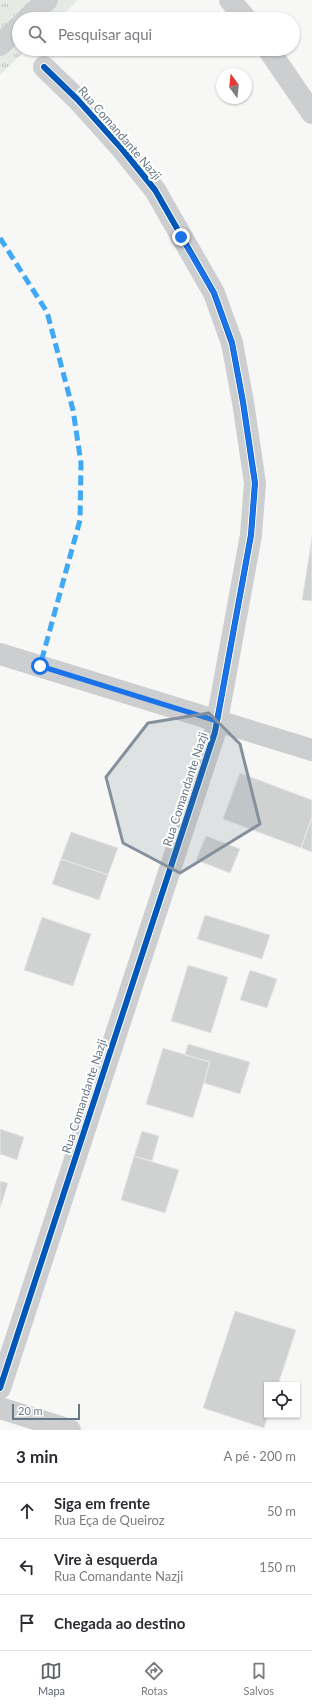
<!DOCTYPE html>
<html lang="pt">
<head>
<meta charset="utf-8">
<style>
	:root { --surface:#fff; --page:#f2f2f3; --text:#2b2b33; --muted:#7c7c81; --line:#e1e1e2; --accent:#5d616a }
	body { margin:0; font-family:Lato,sans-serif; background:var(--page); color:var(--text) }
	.controls { position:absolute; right:12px; bottom:12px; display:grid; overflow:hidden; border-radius:0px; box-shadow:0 1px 3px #0004 }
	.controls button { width:36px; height:36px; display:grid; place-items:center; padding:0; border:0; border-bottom:1px solid var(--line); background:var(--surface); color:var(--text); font:20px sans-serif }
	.compass { position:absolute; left:216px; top:68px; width:36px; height:36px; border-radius:50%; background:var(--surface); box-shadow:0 1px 3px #0004; rotate:345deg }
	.scale { position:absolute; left:12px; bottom:10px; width:68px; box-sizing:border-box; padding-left:4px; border:2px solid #687785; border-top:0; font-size:11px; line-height:14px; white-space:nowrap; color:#687785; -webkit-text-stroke:3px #fff; paint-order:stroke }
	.stop { position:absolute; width:12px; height:12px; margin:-9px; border:3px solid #1a73e8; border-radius:50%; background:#fff }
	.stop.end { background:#1a73e8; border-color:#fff; box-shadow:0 1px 4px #0008 }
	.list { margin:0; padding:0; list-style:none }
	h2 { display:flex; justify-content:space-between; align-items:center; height:52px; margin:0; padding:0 16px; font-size:17px }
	h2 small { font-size:13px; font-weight:400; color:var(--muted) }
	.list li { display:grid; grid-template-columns:26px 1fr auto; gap:12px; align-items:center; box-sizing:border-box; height:56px; padding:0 16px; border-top:1px solid var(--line) }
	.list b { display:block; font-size:15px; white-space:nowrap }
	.list p { margin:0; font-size:13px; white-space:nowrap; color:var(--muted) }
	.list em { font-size:13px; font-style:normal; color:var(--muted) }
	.icon { flex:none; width:22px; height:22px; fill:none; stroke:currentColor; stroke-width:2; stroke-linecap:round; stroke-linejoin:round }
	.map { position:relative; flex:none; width:312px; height:1430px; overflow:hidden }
	.search { position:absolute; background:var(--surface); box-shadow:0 1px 3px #0004; left:12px; right:12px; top:12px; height:44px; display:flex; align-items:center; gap:10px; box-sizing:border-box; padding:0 14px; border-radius:22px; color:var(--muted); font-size:15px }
	.sheet { height:220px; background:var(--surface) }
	nav { display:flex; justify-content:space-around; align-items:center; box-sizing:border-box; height:56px; border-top:1px solid var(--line); background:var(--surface); font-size:11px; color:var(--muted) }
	nav a { display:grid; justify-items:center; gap:2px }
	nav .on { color:var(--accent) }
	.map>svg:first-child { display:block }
</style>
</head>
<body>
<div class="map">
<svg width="312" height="1430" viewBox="0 0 312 1430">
	<defs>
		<pattern id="grass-tufts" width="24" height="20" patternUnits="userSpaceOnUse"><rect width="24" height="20" fill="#e6eae4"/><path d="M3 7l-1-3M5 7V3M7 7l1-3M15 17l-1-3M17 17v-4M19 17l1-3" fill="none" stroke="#bec2be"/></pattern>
	</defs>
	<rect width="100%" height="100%" fill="#f7f7f6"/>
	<path fill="url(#grass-tufts)" d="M0,0H78L58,19H19V49H27L0,75Z"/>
	<path fill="#d0d2d2" stroke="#e6e6e6" d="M312,537V601L302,600Z
		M240,773L312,800V817L301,848L223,819Z
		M312,817V852L301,848Z
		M71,832L118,848L108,875L61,859Z
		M206,836L240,849L230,873L196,860Z
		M61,859L108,875L99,900L52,884Z
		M205,915L270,935L262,959L197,939Z
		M42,917L91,934L73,986L24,970Z
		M188,965L228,977L211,1033L171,1021Z
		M250,970L277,979L267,1008L240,1000Z
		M188,1044L250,1062L240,1094L204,1083L210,1062L185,1055Z
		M163,1048L210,1062L193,1118L146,1104Z
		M0,1129L24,1137L17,1160L0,1154Z
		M142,1131L159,1136L152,1161L134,1156Z
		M134,1156L179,1170L165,1213L121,1200Z
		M0,1181L8,1183L0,1208Z
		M235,1311L296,1330L278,1385H267V1415H268L264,1428L203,1408Z"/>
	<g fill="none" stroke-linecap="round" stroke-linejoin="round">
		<path stroke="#cccecf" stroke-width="22" d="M230,0L246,19
			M27,19L47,0
			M0,45L19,27
			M268,49L312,113
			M0,654L312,750
			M0,1388L215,732L251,535L255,483L243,402L232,343L214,293L155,190L122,149L77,99L44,67
			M0,1408L70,1430"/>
		<path stroke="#3fa9f5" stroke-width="5" stroke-dasharray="10 5" stroke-linecap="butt" d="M0,238L47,312L73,410L81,463L80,520L40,666"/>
		<defs>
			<path id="cycleway" d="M0,1388L215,732L251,535L255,483L243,402L232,343L214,293L155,190L122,149L77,99L44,67"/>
		</defs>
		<use href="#cycleway" stroke="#fff" stroke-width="8"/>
		<use href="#cycleway" stroke="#0057b8" stroke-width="6"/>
	</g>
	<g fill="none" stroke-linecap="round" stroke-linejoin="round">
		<path stroke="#1a73e8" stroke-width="5" d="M40,666L217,721L251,535L255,483L243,402L232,342L214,293L181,237"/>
	</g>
	<path fill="#84909b" fill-opacity="0.2" stroke="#84909b" stroke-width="3" stroke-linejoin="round" d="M209,713L240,744L260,824L180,873L123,843L106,777L148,723Z"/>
	<g text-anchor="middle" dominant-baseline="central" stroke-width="4" stroke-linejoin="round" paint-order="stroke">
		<g font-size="12" fill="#687785" stroke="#fff">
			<text transform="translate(120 133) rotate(49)">Rua Comandante Nazji</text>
			<text transform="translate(185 789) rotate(-72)">Rua Comandante Nazji</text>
			<text transform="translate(84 1096) rotate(-72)">Rua Comandante Nazji</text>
		</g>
	</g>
</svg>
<div class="controls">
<button><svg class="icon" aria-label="locate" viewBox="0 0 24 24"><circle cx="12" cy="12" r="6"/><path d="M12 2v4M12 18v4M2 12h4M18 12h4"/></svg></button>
</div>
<svg class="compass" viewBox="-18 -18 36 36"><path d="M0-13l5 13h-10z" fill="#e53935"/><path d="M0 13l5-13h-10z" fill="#7c7c81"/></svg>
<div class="scale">20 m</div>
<div class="stop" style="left:40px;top:666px"></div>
<div class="stop end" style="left:181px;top:237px"></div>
<div class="search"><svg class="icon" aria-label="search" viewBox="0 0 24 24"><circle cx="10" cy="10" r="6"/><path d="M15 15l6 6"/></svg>Pesquisar aqui</div>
</div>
<section class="sheet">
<h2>3 min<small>A pé · 200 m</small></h2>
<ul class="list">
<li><svg class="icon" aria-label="ahead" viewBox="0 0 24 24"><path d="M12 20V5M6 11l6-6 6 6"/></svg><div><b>Siga em frente</b><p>Rua Eça de Queiroz</p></div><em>50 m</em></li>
<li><svg class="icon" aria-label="left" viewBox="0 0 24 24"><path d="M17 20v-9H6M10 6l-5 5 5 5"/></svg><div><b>Vire à esquerda</b><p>Rua Comandante Nazji</p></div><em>150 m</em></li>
<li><svg class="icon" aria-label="arrive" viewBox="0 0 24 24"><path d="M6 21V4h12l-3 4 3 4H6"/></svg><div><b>Chegada ao destino</b></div></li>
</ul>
</section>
<nav>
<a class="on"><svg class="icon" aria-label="map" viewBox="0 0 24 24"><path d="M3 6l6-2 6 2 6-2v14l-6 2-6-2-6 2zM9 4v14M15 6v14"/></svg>Mapa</a>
<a><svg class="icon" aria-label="directions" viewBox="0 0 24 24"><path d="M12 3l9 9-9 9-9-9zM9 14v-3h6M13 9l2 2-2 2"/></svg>Rotas</a>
<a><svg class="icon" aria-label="saved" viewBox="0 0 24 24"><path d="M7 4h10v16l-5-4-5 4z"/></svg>Salvos</a>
</nav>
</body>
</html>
